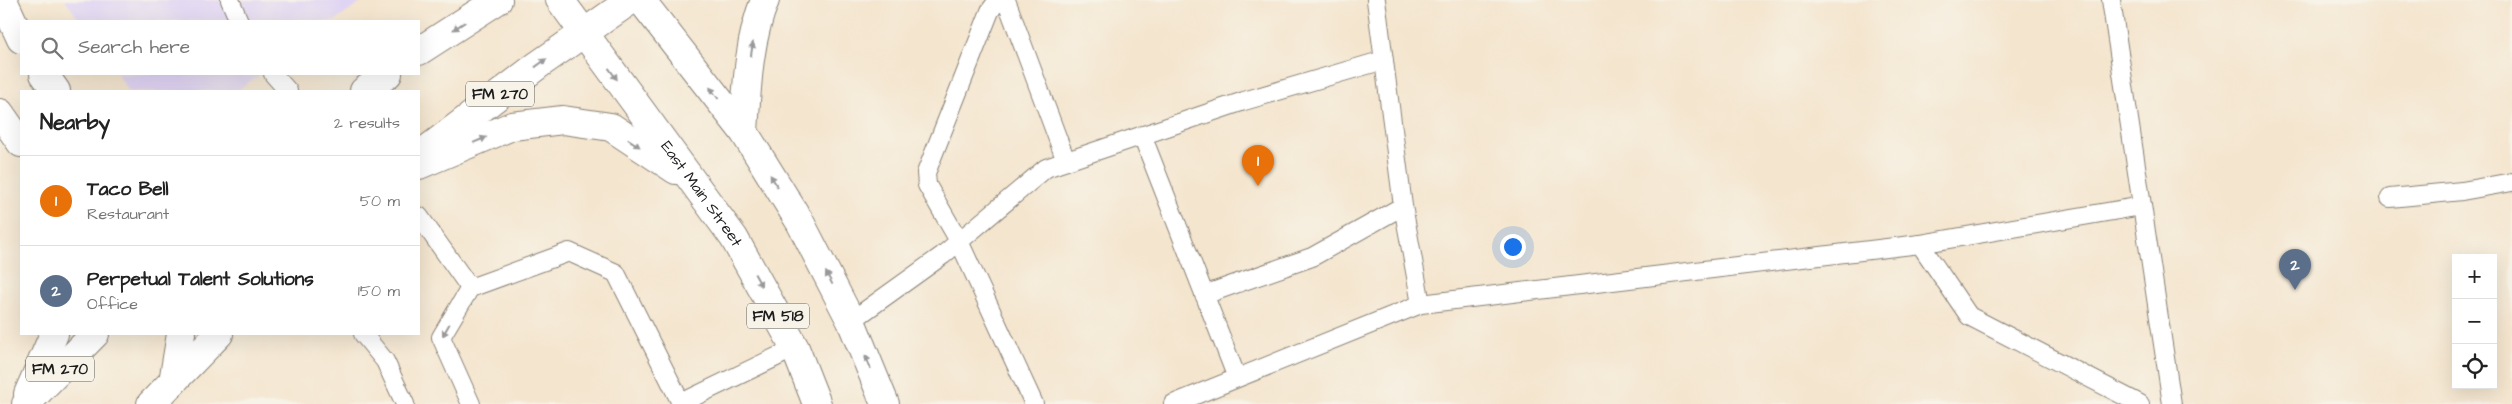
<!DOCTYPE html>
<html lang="en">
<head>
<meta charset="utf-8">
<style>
	:root { --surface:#fff; --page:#f6f6f6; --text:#222; --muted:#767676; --line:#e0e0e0; --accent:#b5179e }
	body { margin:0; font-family:"Architects Daughter",sans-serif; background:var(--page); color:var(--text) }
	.controls { position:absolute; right:15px; bottom:15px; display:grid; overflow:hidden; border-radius:0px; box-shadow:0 5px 20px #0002 }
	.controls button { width:45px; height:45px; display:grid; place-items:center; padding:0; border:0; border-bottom:1px solid var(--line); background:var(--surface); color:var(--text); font:25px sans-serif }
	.you { position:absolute; left:1512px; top:246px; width:18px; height:18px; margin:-12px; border:4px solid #fff; border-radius:50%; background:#1a73e8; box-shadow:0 0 0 8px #1a73e833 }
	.badge { display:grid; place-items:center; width:32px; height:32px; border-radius:50%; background:var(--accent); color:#fff; font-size:16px; font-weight:700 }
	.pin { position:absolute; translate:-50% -41px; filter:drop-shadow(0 1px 2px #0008) }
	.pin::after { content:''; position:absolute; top:26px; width:18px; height:15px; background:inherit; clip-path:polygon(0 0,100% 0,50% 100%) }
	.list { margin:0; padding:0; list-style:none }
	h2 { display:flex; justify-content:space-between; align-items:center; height:65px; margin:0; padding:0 20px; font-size:21px }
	h2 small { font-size:16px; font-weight:400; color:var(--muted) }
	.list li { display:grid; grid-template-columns:32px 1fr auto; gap:15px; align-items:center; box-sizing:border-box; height:90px; padding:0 20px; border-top:1px solid var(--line) }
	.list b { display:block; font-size:19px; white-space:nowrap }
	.list p { margin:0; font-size:16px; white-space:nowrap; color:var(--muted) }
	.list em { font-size:16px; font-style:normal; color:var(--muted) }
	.icon { flex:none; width:28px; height:28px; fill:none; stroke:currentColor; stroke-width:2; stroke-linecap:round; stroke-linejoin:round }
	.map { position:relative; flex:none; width:2512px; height:404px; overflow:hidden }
	.search { position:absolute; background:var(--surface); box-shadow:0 5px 20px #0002; left:20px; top:20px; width:400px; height:55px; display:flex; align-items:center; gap:12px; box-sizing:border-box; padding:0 18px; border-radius:0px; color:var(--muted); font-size:19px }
	.panel { position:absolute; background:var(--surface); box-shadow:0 5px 20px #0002; left:20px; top:90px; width:400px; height:245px; border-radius:0px }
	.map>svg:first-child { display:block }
</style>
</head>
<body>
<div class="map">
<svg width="2512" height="404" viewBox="0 0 2512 404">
	<rect width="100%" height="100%" fill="#f7f3e8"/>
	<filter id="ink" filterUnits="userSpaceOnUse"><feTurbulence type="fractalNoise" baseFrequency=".02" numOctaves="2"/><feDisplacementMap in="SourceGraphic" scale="10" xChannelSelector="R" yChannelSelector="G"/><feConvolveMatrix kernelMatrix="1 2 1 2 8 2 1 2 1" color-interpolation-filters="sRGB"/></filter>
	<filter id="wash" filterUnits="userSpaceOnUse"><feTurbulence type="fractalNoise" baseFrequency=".0096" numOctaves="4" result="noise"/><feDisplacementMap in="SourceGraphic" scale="20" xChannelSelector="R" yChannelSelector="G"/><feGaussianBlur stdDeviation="1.12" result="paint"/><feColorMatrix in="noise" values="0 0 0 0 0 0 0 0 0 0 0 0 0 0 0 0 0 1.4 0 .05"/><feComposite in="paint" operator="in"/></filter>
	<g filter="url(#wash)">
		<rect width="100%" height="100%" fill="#f4e5ce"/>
		<path fill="#e0d4f4" d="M65,0H365L335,21H80Z
			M117,74H261L236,91H129Z"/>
	</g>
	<g filter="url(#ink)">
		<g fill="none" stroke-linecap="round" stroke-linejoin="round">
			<defs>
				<path id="service" d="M230,0L239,21
					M998,0L990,11L926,173L927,185L959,241L1034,404
					M1006,0L1066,161
					M2111,0L2172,404
					M273,74L288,91
					M1142,135L1237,378
					M2390,198L2462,191L2512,182
					M419,216L470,288
					M1920,244L2142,206
					M1204,295L1312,257L1403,206
					M1421,304L1920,244L1969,316L2140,404
					M851,321L943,255L1046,168L1244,101L1384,60
					M363,334L385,361L405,404
					M471,404L441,337L470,288L569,252L616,273L681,403L795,348
					M1173,404L1421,304L1403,206L1376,0"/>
				<g id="primary">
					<path d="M3,0L21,39"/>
					<path id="s1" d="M560,0L734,238L795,348L817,404"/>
					<path d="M641,0L744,132L800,222L851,321L885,404"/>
					<path d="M419,51L498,0"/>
					<path d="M44,74L56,91"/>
					<path d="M364,91L388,74"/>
					<path d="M0,113L21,143"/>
					<path d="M744,132C747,87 748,42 765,0"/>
					<path d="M424,152L538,65L631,0"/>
					<path d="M419,165L512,126L563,120L611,127L676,170"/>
					<path d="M173,382L181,334"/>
					<path d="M28,394L54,334"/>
					<path d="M26,404L95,334"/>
					<path d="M151,404L219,334"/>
				</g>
			</defs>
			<use href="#service" stroke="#888075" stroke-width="20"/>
			<use href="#primary" stroke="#888075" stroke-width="30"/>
			<use href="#service" stroke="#fff" stroke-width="18"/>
			<use href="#primary" stroke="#fff" stroke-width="28"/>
		</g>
		<defs><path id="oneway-solid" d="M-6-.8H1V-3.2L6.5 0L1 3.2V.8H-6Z" transform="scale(1.25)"/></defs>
		<g fill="#999">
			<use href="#oneway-solid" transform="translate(459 26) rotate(147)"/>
			<use href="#oneway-solid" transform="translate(752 49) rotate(-81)"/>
			<use href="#oneway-solid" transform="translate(541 63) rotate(-36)"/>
			<use href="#oneway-solid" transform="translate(613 74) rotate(54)"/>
			<use href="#oneway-solid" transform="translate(714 93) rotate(-127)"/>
			<use href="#oneway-solid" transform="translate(480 140) rotate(-23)"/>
			<use href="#oneway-solid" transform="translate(634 143) rotate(34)"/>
			<use href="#oneway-solid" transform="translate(774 181) rotate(-122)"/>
			<use href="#oneway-solid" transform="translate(829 278) rotate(-118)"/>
			<use href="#oneway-solid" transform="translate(758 280) rotate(61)"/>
			<use href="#oneway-solid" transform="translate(446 330) rotate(119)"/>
			<use href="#oneway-solid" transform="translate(868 362) rotate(-112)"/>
		</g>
	</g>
	<g text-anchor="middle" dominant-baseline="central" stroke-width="4" stroke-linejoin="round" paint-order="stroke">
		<g fill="#f7f3e8" stroke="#5e5c59" stroke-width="1">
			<rect x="466" y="81.5" width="68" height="25" rx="4"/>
			<rect x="747" y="303.5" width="62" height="25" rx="4"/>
			<rect x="26" y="356.5" width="68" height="25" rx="4"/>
		</g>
		<g font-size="15" font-weight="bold" fill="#1c1c1c">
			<text x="500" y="94">FM 270</text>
			<text x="778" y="316">FM 518</text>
			<text x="60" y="369">FM 270</text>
		</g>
		<g font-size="16" fill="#1c1c1c" stroke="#f7f3e8">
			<text stroke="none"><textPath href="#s1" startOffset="240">East Main Street</textPath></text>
		</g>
	</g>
</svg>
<div class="controls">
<button>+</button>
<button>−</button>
<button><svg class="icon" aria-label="locate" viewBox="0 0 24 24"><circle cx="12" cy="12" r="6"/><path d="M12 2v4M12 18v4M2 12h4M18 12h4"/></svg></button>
</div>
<div class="you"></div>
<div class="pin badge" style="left:1258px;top:186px;background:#e8710a">1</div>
<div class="pin badge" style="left:2295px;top:290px;background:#5c6f8a">2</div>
<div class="search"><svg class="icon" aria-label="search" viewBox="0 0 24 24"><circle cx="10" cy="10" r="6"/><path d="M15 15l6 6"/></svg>Search here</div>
<section class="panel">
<h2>Nearby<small>2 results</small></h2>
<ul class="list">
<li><span class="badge" style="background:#e8710a">1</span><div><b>Taco Bell</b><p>Restaurant</p></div><em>50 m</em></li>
<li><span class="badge" style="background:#5c6f8a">2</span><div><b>Perpetual Talent Solutions</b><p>Office</p></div><em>150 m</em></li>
</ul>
</section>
</div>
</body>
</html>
